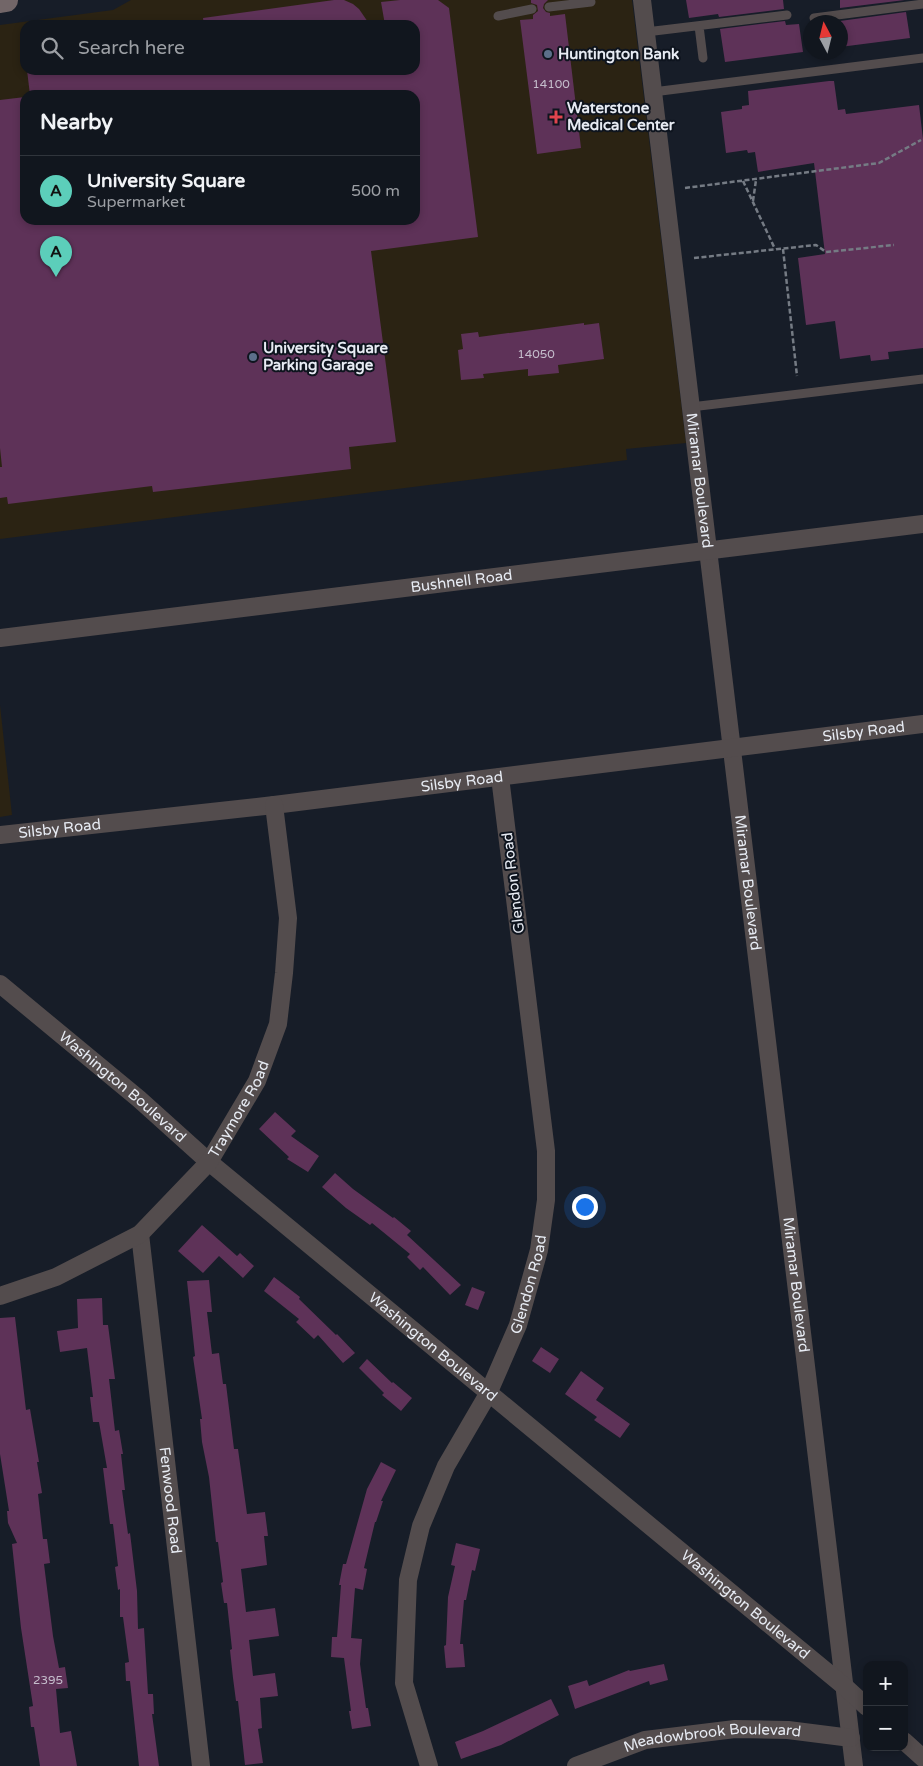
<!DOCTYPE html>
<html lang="en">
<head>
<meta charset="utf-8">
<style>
	:root { --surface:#11161e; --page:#1e232b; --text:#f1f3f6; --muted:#9c9fa4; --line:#30353c; --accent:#5cceba }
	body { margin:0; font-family:"Varela Round",sans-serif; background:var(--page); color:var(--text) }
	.controls { position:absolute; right:15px; bottom:15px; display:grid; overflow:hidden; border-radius:10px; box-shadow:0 2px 8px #0003 }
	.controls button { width:45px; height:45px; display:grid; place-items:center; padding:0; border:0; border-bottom:1px solid var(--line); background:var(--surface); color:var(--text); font:25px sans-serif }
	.compass { position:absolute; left:803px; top:15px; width:45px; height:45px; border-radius:50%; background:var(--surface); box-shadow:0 2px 8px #0003; rotate:353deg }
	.you { position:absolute; left:584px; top:1206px; width:18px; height:18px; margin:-12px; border:4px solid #fff; border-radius:50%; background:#1a73e8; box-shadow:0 0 0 8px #1a73e833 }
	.badge { display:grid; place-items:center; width:32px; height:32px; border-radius:50%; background:var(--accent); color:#111; font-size:16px; font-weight:700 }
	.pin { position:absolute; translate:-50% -41px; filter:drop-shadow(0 1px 2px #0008) }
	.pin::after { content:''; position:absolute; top:26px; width:18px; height:15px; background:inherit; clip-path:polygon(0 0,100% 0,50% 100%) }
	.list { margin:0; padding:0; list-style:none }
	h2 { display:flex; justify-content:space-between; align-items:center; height:65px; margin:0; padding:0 20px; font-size:21px }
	h2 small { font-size:16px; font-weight:400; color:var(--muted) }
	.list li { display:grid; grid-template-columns:32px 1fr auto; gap:15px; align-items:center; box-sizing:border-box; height:70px; padding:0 20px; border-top:1px solid var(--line) }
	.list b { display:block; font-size:19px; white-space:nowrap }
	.list p { margin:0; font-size:16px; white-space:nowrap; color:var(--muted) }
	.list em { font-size:16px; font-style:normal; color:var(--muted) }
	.icon { flex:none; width:28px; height:28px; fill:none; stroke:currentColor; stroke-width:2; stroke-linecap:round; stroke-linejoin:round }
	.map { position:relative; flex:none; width:923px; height:1766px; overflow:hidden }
	.search { position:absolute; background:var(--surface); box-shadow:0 2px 8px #0003; left:20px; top:20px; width:400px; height:55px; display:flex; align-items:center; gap:12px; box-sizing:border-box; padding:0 18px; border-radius:15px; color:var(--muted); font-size:19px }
	.panel { position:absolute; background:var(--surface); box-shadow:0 2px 8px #0003; left:20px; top:90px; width:400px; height:135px; border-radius:15px }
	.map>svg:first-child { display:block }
</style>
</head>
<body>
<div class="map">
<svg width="923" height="1766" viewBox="0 0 923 1766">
	<rect width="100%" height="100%" fill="#171d28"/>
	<path fill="#2b2313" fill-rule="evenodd" d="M131,0H632L686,443L626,449L627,460L0,539V25L113,10ZM25,25H415V70H25ZM25,95H415V220H25Z
		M0,705L12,815L0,817Z"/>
	<path fill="#5e3258" d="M334,0H344L353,4L359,9L370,25H204L203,18Z
		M400,0H438L449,8L478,237L371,251L396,442L349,447L351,469L153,492L152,486L8,504L7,497L0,498V467H2L0,448V100L25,97V220H415V95H30L27,70H415V25H385L381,2Z
		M531,0H548L544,4L543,8L546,12L550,13V16L565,14L581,148L537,154L520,20L533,19V15L538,11L537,5L531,3Z
		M686,0H783L784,9L719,17L718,14L689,18Z
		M840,0H905L840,8Z
		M906,12L910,38L840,47V21Z
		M785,21L786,25L799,24L803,52L725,62L720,29Z
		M829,81H834L838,110L845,109L846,114L919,105L923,139V348L888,352L889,359L871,361L870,355L840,359L835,321L806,325L798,258L825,254L814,163L758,172L755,152L748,153L747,150L726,153L721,112L742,109V106L749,105L748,91Z
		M584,323V325L599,323L604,359L558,365L559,373L528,376V369L483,374L484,378L461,380L458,350L463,349L461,334L478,332L479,337Z
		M275,1112L296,1131L291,1136L319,1156L308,1172L287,1159L289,1157L259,1129Z
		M335,1173L353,1189L393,1218L394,1217L411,1231L407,1235L461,1285L450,1295L423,1267L420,1270L407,1257L410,1254L372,1223L370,1225L346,1208L322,1187Z
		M202,1225L237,1256L240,1253L254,1266L243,1278L219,1256L203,1273L178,1251Z
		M274,1277L300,1297L299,1299L336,1335L337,1334L355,1353L343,1363L318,1335L314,1339L296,1322L299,1319L264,1291Z
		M209,1280L212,1312H207L212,1354L219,1353L223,1384H226L234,1449H238L247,1514L265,1512L268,1536H264L267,1565L241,1569L246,1612L275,1608L279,1636L249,1640L253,1676L275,1673L278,1696L260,1698L262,1728L258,1729L263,1763L245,1765L238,1701H236L233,1678L230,1650L232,1649L227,1603H224L221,1583L223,1582L218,1542H216L209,1477L202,1442L200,1419H202L193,1357L195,1356L187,1281Z
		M472,1287L485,1292L478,1310L465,1305Z
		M102,1298L103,1325H108L115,1379H109L115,1431L119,1430L123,1454H121L125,1490H122L128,1534L130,1533L137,1591L138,1629L144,1628L148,1694H153L154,1714H152L159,1766H139L130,1681H126L125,1663L129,1662L123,1617H120V1589L118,1590L115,1567L118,1566L113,1524H110L103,1468H107L99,1422H93L90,1397H93L87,1348L60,1352L57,1331L78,1328L77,1299Z
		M15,1317L26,1410L30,1409L39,1462H37L42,1493L38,1494L43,1539H47L50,1563L44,1564L53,1636L59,1668L65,1667L68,1688L56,1689L60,1733L71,1731L77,1766H40L34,1727H31L29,1707L33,1706L21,1628L12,1544L17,1543L8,1523L7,1511H9L0,1454V1318Z
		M541,1347L559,1359L550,1373L532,1361Z
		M367,1359L392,1383L393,1382L412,1398L401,1411L382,1395L384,1393L359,1368Z
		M581,1371L604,1388L596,1400L630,1424L620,1438L594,1420L597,1417L565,1394Z
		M381,1462L396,1470L381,1501H383L376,1522H375L364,1568L367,1569L363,1590L355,1588L351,1638L362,1639L360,1664L366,1708H368L371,1726L352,1729L349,1711H351L344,1658L331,1657L332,1637H337L341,1585H339L343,1564H346L367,1489Z
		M456,1543L480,1549L475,1571L472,1570L466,1600H464L460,1644H463L465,1667L446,1668L444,1646L446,1645L448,1597L455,1566L451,1565Z
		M664,1664L668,1680L650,1685L649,1681L575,1709L568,1686L587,1680L589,1686L629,1670L630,1671Z
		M551,1699L559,1715L501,1745L461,1759L455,1742L483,1731Z"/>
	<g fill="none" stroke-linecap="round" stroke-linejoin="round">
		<path stroke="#757b84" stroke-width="2.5" stroke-dasharray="5 2.5" stroke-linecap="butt" d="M743,181L775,249
			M685,188L879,163L921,140
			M753,201L756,180
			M783,249L797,376
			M694,258L816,245L826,252L894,245"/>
		<path stroke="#534c4d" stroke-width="9" d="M549,7L591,2
			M498,16L532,9
			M814,18L923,4
			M699,26L703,58
			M646,32L787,15
			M653,92L923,58
			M691,407L923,379"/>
		<g stroke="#534c4d" stroke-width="18">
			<path id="s1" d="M642,0L854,1766"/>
			<path id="s2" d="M0,638L923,524"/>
			<path id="s3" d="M0,835L274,805L923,724"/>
			<path id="s4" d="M0,984L139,1099L209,1162L844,1686L867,1707"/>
			<path id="s5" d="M140,1234L201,1766"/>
			<path id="s6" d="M0,1296L56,1277L140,1234L209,1162L257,1081L278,1024L284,973L288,918L274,805"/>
			<path d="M904,1741L923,1758"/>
			<path id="s7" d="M429,1766L404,1683L408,1580L421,1526L446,1466L488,1394L518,1325L539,1250L546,1200V1151L500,777"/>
			<path id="s8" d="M576,1766L645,1740L735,1729L788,1730L851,1738"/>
		</g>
		<path stroke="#726668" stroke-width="24" d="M0,1L6,0"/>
	</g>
	<g fill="#5c6f8a" stroke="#0e141e" stroke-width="2">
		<circle cx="548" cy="54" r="5"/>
		<circle cx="253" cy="357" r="5"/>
	</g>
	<path fill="#e0444e" stroke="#0e141e" stroke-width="2" d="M553.5 109.5h5v5h5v5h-5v5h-5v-5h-5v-5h5z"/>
	<g text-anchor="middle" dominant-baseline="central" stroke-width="4" stroke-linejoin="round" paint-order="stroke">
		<g font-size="12" fill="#c5bdcc">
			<text x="551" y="84">14100</text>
			<text x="536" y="354">14050</text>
			<text x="48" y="1680">2395</text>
		</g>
		<g font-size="15" font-weight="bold" fill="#e7ebf3" stroke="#0e141e" text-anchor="start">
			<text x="558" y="54">Huntington Bank</text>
			<text x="567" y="108">Waterstone<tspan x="567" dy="17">Medical Center</tspan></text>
			<text x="263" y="348">University Square<tspan x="263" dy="17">Parking Garage</tspan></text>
		</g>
		<g font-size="15" fill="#e7ebf3" stroke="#0e141e">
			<text stroke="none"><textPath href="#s1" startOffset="484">Miramar Boulevard</textPath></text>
			<text stroke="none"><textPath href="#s2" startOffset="465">Bushnell Road</textPath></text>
			<text stroke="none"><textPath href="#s3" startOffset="870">Silsby Road</textPath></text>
			<text stroke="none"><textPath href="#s3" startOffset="465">Silsby Road</textPath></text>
			<text stroke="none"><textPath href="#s3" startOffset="60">Silsby Road</textPath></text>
			<text transform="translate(513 883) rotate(-97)">Glendon Road</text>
			<text stroke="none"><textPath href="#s1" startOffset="889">Miramar Boulevard</textPath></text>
			<text stroke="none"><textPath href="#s4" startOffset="160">Washington Boulevard</textPath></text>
			<text stroke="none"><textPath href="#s6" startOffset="314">Traymore Road</textPath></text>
			<text stroke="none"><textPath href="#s7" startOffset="511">Glendon Road</textPath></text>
			<text stroke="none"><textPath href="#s1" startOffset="1294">Miramar Boulevard</textPath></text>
			<text stroke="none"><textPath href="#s4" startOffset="565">Washington Boulevard</textPath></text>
			<text stroke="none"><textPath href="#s5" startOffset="268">Fenwood Road</textPath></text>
			<text stroke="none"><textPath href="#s4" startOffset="970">Washington Boulevard</textPath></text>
			<text stroke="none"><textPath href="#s8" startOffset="141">Meadowbrook Boulevard</textPath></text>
		</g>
	</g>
</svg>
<div class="controls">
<button>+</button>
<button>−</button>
</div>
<svg class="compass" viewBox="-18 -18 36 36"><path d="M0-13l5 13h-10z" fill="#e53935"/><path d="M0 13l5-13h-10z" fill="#9c9fa4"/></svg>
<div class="you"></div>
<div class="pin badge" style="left:56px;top:277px">A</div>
<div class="search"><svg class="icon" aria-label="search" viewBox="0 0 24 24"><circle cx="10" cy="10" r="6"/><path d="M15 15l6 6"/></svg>Search here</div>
<section class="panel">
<h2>Nearby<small></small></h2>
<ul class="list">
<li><span class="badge">A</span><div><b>University Square</b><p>Supermarket</p></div><em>500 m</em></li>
</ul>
</section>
</div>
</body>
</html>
